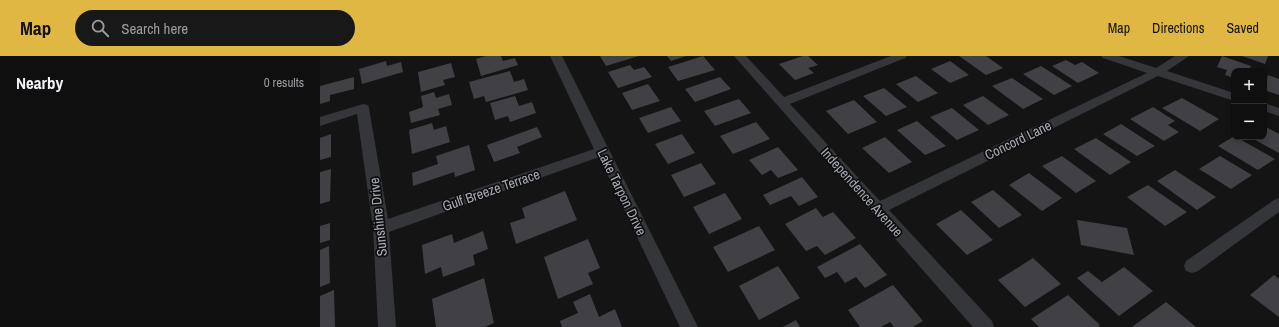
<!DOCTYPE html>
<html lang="en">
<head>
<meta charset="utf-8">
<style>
	:root { --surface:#0f0f10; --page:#181819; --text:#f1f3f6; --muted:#9b9c9f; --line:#2f2f30; --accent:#dfb742 }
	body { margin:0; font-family:"Archivo Narrow",sans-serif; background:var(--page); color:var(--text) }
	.controls { position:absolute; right:12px; top:12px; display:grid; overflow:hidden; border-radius:8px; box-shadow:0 2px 6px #0003 }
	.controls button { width:36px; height:36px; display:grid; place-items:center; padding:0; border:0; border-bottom:1px solid var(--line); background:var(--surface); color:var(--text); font:20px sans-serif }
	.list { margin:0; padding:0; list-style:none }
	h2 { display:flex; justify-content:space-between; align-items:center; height:52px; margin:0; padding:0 16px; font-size:17px }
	h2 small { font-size:13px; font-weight:400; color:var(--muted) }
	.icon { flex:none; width:22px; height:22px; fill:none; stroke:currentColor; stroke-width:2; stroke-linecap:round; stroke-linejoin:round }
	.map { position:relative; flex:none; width:959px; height:271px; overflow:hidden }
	header { display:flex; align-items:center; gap:24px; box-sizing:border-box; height:56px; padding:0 20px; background:var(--accent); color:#111 }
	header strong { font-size:19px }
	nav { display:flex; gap:22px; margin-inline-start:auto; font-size:14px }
	.search { width:280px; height:36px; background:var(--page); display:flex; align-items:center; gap:10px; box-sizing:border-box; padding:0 14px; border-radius:22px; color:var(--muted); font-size:15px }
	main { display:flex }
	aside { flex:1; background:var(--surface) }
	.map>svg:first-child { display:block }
</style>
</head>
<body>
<header>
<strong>Map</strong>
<div class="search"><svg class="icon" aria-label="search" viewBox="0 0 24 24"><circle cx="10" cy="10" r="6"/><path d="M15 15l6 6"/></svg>Search here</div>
<nav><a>Map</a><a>Directions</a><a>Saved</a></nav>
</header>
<main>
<aside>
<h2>Nearby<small>0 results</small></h2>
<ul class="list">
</ul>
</aside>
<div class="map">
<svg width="959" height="271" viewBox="0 0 959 271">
	<rect width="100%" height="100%" fill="#141415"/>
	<path fill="#414145" d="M166,0H181L183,5L195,2L198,9L161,20L156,3Z
		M280,0H319L286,10Z
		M347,0H366L351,5Z
		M383,0L395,14L358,25L348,11Z
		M483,0H488L498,9L488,12L494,17L475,24L459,8Z
		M639,0H666L683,12L666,19Z
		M902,0L931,10L929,15H914V22L905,19L907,14L897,11Z
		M922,0H948L945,8Z
		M746,4L755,9L762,6L779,17L758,27L732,10Z
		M66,5L67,10L81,6L83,16L42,28L39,13Z
		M630,5L649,19L630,27L611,13Z
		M131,7L135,21L123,24L125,29L101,36L98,16Z
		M310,9L314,14L324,11L332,21L298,32L288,16Z
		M721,10L752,30L734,39L703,18Z
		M190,15L194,26L204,23L208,34L166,46L164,40L154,43L149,26Z
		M948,19L959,23V39L944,34Z
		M596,20L618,37L598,46L576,28Z
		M34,21V33L10,39V45L0,48V30Z
		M400,21L411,33L375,46L365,33Z
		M692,22L723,43L703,53L672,30Z
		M328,28L340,45L312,54L302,37Z
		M564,32L587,51L566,60L543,40Z
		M114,36L116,42L129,38L132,49L118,53L120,59L91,67L89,56L103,51L101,40Z
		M195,40L199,50L212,46L216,57L190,66L188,60L175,64L170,47Z
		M663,40L689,59L668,69L643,49Z
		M862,42L899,63L880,75L842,52Z
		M419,43L431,57L395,70L384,55Z
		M534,44L557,66L528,78L506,55Z
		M351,51L361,65L328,77L319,62Z
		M833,51L855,65L848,69L859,76L844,85L810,63Z
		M632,52L659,74L637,84L610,61Z
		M597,65L626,90L605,99L577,74Z
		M436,66L450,83L413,98L400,80Z
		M112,67L114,74L126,70L130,86L92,98L89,74Z
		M801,68L835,90L817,100L783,78Z
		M944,70L959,78V97L930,81H944Z
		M217,71L222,81L197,91L200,97L174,106L167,89Z
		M11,78V101L0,104V82Z
		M362,78L375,97L348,108L335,88Z
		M565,81L592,106L569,117L542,92Z
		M913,81H916L955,103L938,114L898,90Z
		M776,82L811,106L790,119L754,93Z
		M149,89L155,114L135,121L134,116L93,130L92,117L118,108L116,100Z
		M458,91L478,114L458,122L451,114L442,119L429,104Z
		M742,100L776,125L756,137L722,110Z
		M900,100L932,119L911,133L879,113Z
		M381,107L396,128L364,141L351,119Z
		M11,113L10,145L0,148V116Z
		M855,114L896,141L877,154L837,125Z
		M709,117L742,142L722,155L689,129Z
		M482,121L498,141L479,150L471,140L450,149L443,139Z
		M828,129L867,156L845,170L807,141Z
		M673,134L702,159L679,172L651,146Z
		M245,135L257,164L196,188L190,167L205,162L202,152Z
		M405,137L422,163L389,178L373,151Z
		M496,152L503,161L513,156L536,182L505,199L497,190L486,195L465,168Z
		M641,154L673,184L647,199L616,168Z
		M757,164L807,172L814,199L761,189Z
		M10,167V184L0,187V170Z
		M439,170L455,194L408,216L393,191Z
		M163,175L168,193L153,199L155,209L123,221L121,211L105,218L102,189L132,178L134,187Z
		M268,183L280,212L268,217L273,228L238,243L224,201Z
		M540,188L567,219L545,232L536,221L525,227L517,216L505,222L497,211Z
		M9,190L10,227L0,231V194Z
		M713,202L741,228L705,251L678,224Z
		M458,210L480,242L439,264L419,230Z
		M804,211L833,235L799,260L757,222L768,215L782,226Z
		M954,219L959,223V261L930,239Z
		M164,222L174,267L165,271H116L112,243Z
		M573,229L603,265L593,271H574L570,266L561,271H540L528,254Z
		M14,234L15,271H0V240Z
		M270,238L279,261L295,253L302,271H242L240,265L258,257L253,246Z
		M748,239L780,269L778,271H719L711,263Z
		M846,246L876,271H812Z
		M476,264L480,271H463Z"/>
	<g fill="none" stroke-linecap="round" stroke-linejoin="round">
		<path fill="#35363a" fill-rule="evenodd" d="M230,0H242L378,271H360L279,101L69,176L76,271H58L53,172L37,58L0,70V61L43,48L48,49L49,52L68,163L274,93Z
			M414,0H426L464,41L571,0H587L585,2L470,48L560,145L827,17L783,2L781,0H799L836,12L855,0H869L847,15L914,37V45L838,20L569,154L672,265L674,271H653Z
			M944,47L959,52V60L944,55Z
			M959,142V156L878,215L872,217L866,215L864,210L866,205L954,144Z"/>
	</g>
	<g text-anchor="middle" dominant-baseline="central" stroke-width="3.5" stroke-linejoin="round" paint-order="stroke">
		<g font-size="14" fill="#a7aab4" stroke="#0f0f10">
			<text transform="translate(698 84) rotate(-26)">Concord Lane</text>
			<text transform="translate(171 134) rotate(-19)">Gulf Breeze Terrace</text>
			<text transform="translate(302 136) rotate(64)">Lake Tarpon Drive</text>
			<text transform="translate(542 136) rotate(48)">Independence Avenue</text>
			<text transform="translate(58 161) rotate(-96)">Sunshine Drive</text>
		</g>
	</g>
</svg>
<div class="controls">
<button>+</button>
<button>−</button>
</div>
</div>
</main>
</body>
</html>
